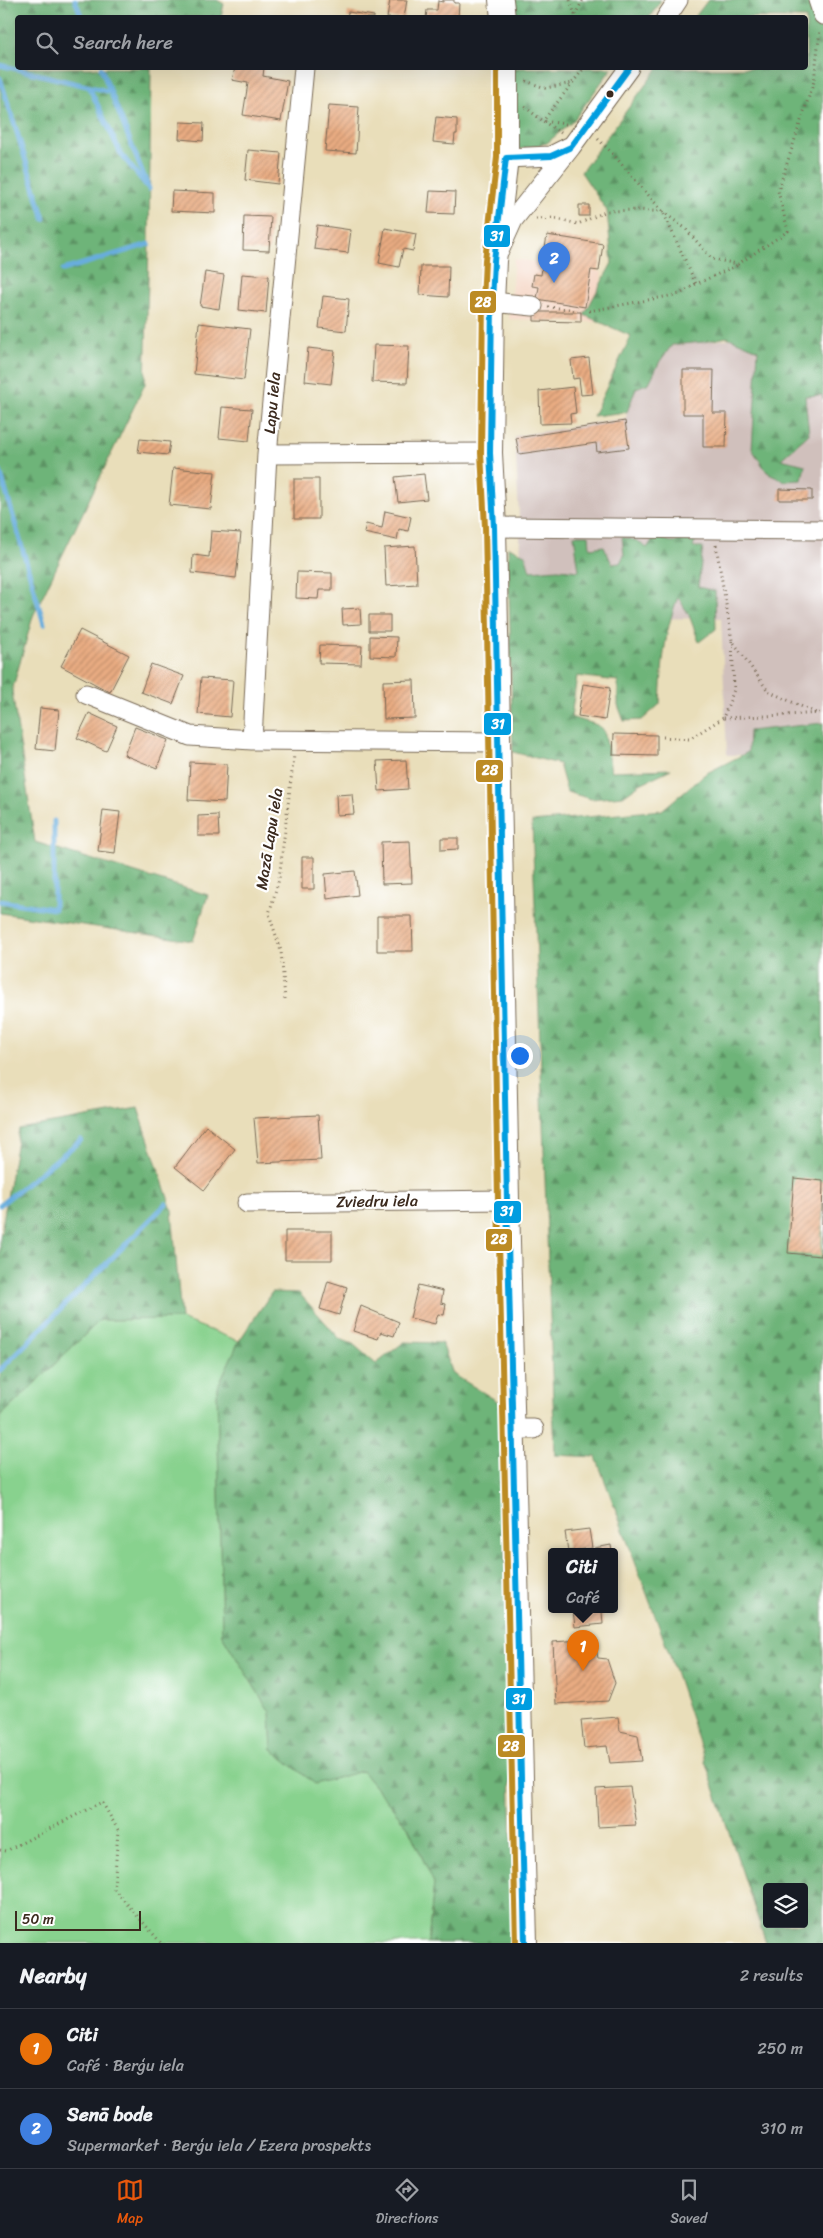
<!DOCTYPE html>
<html lang="en">
<head>
<meta charset="utf-8">
<style>
	:root { --surface:#171b24; --page:#20242c; --text:#f1f3f6; --muted:#9ea1a6; --line:#363941; --accent:#ea580c }
	body { margin:0; font-family:Sriracha,sans-serif; background:var(--page); color:var(--text) }
	.controls { position:absolute; right:15px; bottom:15px; display:grid; overflow:hidden; border-radius:5px; box-shadow:0 5px 20px #0002 }
	.controls button { width:45px; height:45px; display:grid; place-items:center; padding:0; border:0; border-bottom:1px solid var(--line); background:var(--surface); color:var(--text); font:25px sans-serif }
	.scale { position:absolute; left:15px; bottom:12px; width:126px; box-sizing:border-box; padding-left:5px; border:2px solid #3b2a1e; border-top:0; font-size:14px; line-height:18px; white-space:nowrap; color:#3b2a1e; -webkit-text-stroke:4px #fff; paint-order:stroke }
	.you { position:absolute; left:519px; top:1055px; width:18px; height:18px; margin:-12px; border:4px solid #fff; border-radius:50%; background:#1a73e8; box-shadow:0 0 0 8px #1a73e833 }
	.badge { display:grid; place-items:center; width:32px; height:32px; border-radius:50%; background:var(--accent); color:#fff; font-size:16px; font-weight:700 }
	.pin { position:absolute; translate:-50% -41px; filter:drop-shadow(0 1px 2px #0008) }
	.pin::after { content:''; position:absolute; top:26px; width:18px; height:15px; background:inherit; clip-path:polygon(0 0,100% 0,50% 100%) }
	.popup { position:absolute; left:548px; top:1548px; width:70px; height:65px; box-sizing:border-box; display:grid; place-content:center; border-radius:5px; background:var(--surface); filter:drop-shadow(0 1px 4px #0005); font-size:16px; white-space:nowrap; color:var(--muted) }
	.popup b { font-size:19px; color:var(--text) }
	.popup::after { content:''; position:absolute; left:50%; top:100%; margin-left:-10px; border:10px solid transparent; border-top-color:var(--surface) }
	.list { margin:0; padding:0; list-style:none }
	h2 { display:flex; justify-content:space-between; align-items:center; height:65px; margin:0; padding:0 20px; font-size:21px }
	h2 small { font-size:16px; font-weight:400; color:var(--muted) }
	.list li { display:grid; grid-template-columns:32px 1fr auto; gap:15px; align-items:center; box-sizing:border-box; height:80px; padding:0 20px; border-top:1px solid var(--line) }
	.list b { display:block; font-size:19px; white-space:nowrap }
	.list p { margin:0; font-size:16px; white-space:nowrap; color:var(--muted) }
	.list em { font-size:16px; font-style:normal; color:var(--muted) }
	.icon { flex:none; width:28px; height:28px; fill:none; stroke:currentColor; stroke-width:2; stroke-linecap:round; stroke-linejoin:round }
	.map { position:relative; flex:none; width:823px; height:1943px; overflow:hidden }
	.search { position:absolute; background:var(--surface); box-shadow:0 5px 20px #0002; left:15px; right:15px; top:15px; height:55px; display:flex; align-items:center; gap:12px; box-sizing:border-box; padding:0 18px; border-radius:5px; color:var(--muted); font-size:19px }
	.sheet { height:225px; background:var(--surface) }
	nav { display:flex; justify-content:space-around; align-items:center; box-sizing:border-box; height:70px; border-top:1px solid var(--line); background:var(--surface); font-size:14px; color:var(--muted) }
	nav a { display:grid; justify-items:center; gap:2px }
	nav .on { color:var(--accent) }
	.map>svg:first-child { display:block }
</style>
</head>
<body>
<div class="map">
<svg width="823" height="1943" viewBox="0 0 823 1943">
	<defs>
		<pattern id="forest-firs" width="22" height="20" patternUnits="userSpaceOnUse" patternTransform="scale(1.25)"><rect width="22" height="20" fill="#6eb479"/><path d="M5 1l3.5 6h-7zM16 11l3.5 6h-7z" fill="#5c9363"/></pattern>
		<pattern id="building-hatch" width="6" height="6" patternUnits="userSpaceOnUse" patternTransform="scale(1.25)"><rect width="6" height="6" fill="#e9ac82"/><path d="M-1 1l2-2M0 6l6-6M5 7l2-2" fill="none" stroke="#be8c6a"/></pattern>
	</defs>
	<rect width="100%" height="100%" fill="#fff"/>
	<filter id="ink" filterUnits="userSpaceOnUse"><feTurbulence type="fractalNoise" baseFrequency=".02" numOctaves="2"/><feDisplacementMap in="SourceGraphic" scale="10" xChannelSelector="R" yChannelSelector="G"/><feConvolveMatrix kernelMatrix="1 2 1 2 8 2 1 2 1" color-interpolation-filters="sRGB"/></filter>
	<filter id="wash" filterUnits="userSpaceOnUse"><feTurbulence type="fractalNoise" baseFrequency=".0096" numOctaves="4" result="noise"/><feDisplacementMap in="SourceGraphic" scale="20" xChannelSelector="R" yChannelSelector="G"/><feGaussianBlur stdDeviation="1.12" result="paint"/><feColorMatrix in="noise" values="0 0 0 0 0 0 0 0 0 0 0 0 0 0 0 0 0 1.4 0 .05"/><feComposite in="paint" operator="in"/></filter>
	<g filter="url(#wash)">
		<rect width="100%" height="100%" fill="#e9deba"/>
		<path fill="#f4d3c0" d="M514,259L602,272L596,322L509,319Z"/>
		<path fill="#d0c0bc" d="M823,328V753L727,755L721,618L524,620L515,436L626,418L634,350Z"/>
		<path fill="#88d28e" stroke="#627e56" d="M181,1319L239,1341L217,1388L222,1635L270,1712L272,1750L315,1783L362,1771L408,1827L434,1883L428,1943H0V1417L100,1320Z"/>
		<path fill="url(#forest-firs)" stroke="#546f4c" fill-rule="evenodd" d="M0,0H217L224,4L221,17L18,18V68H151L149,244L145,384L33,616L12,691L35,842L208,895L193,941L0,913Z
			M507,0H661L649,18L509,17Z
			M708,0H823V399L822,395L805,396L809,434L781,459L805,465L802,480L785,481L767,472L752,449L758,350L727,337L703,342L672,345L660,361L649,383L636,388L627,412L593,416L631,336L584,315L612,263L607,211L581,172L658,68H806V18L695,17Z
			M512,68H612L573,121L547,143L511,151Z
			M574,535H589L590,548L604,546L612,564L620,563L624,555L622,537L638,541L647,548L655,536L674,543L687,536H697L693,547H703L698,587L715,591L716,629L699,642L689,615L678,597C664,633 662,665 660,704L642,720L624,721L618,705V681L577,676L571,717C580,721 594,722 602,728C606,731 609,762 611,771L671,769L640,784L623,796L591,799L567,792L559,764L513,752L508,547L525,554L530,571L558,569L579,571Z
			M823,723V1860L821,1866H823V1943H766L670,1656L596,1457L555,1455L532,822L662,810L705,774L748,752L749,731ZM767,1887H804V1924H767Z
			M138,1108L172,1210L181,1319L100,1320L0,1417V1238L19,1129Z
			M272,1292L299,1293L340,1339L353,1344L376,1364L404,1342L442,1343L453,1374L502,1404L514,1943H428L434,1883L408,1827L362,1771L315,1784L272,1750L270,1712L222,1635L217,1388L239,1341Z"/>
		<g fill="none" stroke-linecap="round" stroke-linejoin="round">
			<path stroke="#67addd" stroke-width="5" d="M75,0L82,18
				M0,65L111,92
				M0,78L44,219
				M89,87L121,154L149,189L101,68
				M63,270L149,244
				M0,471L44,624
				M0,901L54,909V821
				M0,1205L81,1140
				M0,1370L166,1204"/>
		</g>
		<g id="blocks">
			<path fill="url(#building-hatch)" d="M390,0H407L404,18H387Z
				M443,0H454V3H459L458,18H426L427,10H437L438,1L443,2Z
				M348,12L374,16V18H347Z
				M235,68H264L263,76L288,81L281,121L243,115L248,83L232,80Z
				M329,105L359,107L356,153L325,151Z
				M436,117L457,119V134H455L454,144L433,142Z
				M180,122L204,123L203,141L179,139Z
				M248,150L281,153L278,184L245,180Z
				M172,191L215,193V213L171,211Z
				M430,191L455,192L454,214L428,213Z
				M579,205H589V216H579Z
				M244,216L271,217L269,251L243,250Z
				M317,225L351,230L348,253L314,249Z
				M385,228L416,234L413,251L403,249L399,267L379,263Z
				M547,235L603,244L599,271L591,270L585,307L537,299L539,287L532,286L534,274L541,275Z
				M421,266H449L448,297L420,295Z
				M205,272L224,275L219,309L200,306Z
				M242,274L269,276L266,313L239,310Z
				M323,296L349,299L346,331L319,328Z
				M534,312H581V322L534,321Z
				M199,323L250,329L244,380L194,374Z
				M374,345L409,346L407,383L372,382Z
				M308,348L335,351L331,384L305,381Z
				M589,358L593,394L581,395L579,378L573,379L571,360Z
				M683,370H714L713,413H727L726,447H703V414H683Z
				M573,387L576,413L570,414L571,423L540,424L539,391Z
				M222,407L252,409L249,441L219,438Z
				M625,421L629,448L597,452L596,443L519,454L516,438Z
				M140,439L170,442L168,455L138,452Z
				M173,468L215,472L211,509L169,505Z
				M424,474L427,499L398,502L395,477Z
				M294,479H319V519H294Z
				M779,489L812,490V500H779Z
				M385,511L411,517L408,531L399,529L397,540L364,533L366,524L382,528Z
				M211,531L241,533L236,578L192,573L193,555L209,557Z
				M415,546L417,584L386,586L384,548Z
				M297,572L332,573V590H319L318,599L296,598Z
				M360,608L361,624L343,625L342,609Z
				M369,615H390V631H369Z
				M80,630L129,655L110,692L61,666Z
				M370,636L397,637L396,657L370,656Z
				M320,645L362,646L361,664L319,663Z
				M151,664L184,676L173,704L141,692Z
				M201,678L233,680L230,717L198,714Z
				M414,680L415,718L384,719L383,681Z
				M583,684L610,688L605,720L578,716Z
				M40,708L59,710L55,751L36,749Z
				M89,713L117,726L106,751L77,738Z
				M135,727L168,740L157,768L124,755Z
				M614,734L657,735V756L613,755Z
				M406,760L408,789L379,791L377,761Z
				M190,762L227,764L225,802L188,800Z
				M352,794L354,814L337,815L336,795Z
				M103,810L120,812L115,853L98,851Z
				M218,815L219,836H198V816Z
				M441,838H458V849L441,850Z
				M410,841L412,883L382,884L381,842Z
				M302,857H314V889H302Z
				M355,871L358,895L327,899L325,874Z
				M377,916H412L413,951H377Z
				M318,1115L321,1160L258,1163L254,1118Z
				M206,1126L235,1149L204,1190L175,1167Z
				M794,1178L823,1181L821,1256L788,1253Z
				M285,1231H332V1260H285Z
				M328,1281L347,1287L339,1315L320,1309Z
				M418,1285L443,1291L441,1303L446,1304L444,1315L438,1314L435,1324L410,1318Z
				M361,1306L399,1322L394,1336L381,1332L378,1339L353,1331Z
				M589,1529L592,1548L568,1551L565,1532Z
				M611,1545L612,1552H595V1548Z
				M573,1610H610V1611L602,1612L603,1624L575,1627Z
				M594,1639L598,1658L607,1659L615,1683L608,1701L556,1704L553,1642Z
				M618,1717L620,1731L638,1735L642,1761L610,1763L607,1746L584,1748L581,1720Z
				M630,1787L636,1825L598,1827L596,1789Z"/>
		</g>
	</g>
	<g filter="url(#ink)">
		<use href="#blocks" fill-opacity="0" stroke="#786955" stroke-width="1"/>
		<g fill="none" stroke-linecap="round" stroke-linejoin="round">
			<defs>
				<path id="minor" d="M818,0L823,15
					M666,18L678,0
					M506,158L551,156L569,147
					M500,249L513,220L571,147L629,68
					M492,302L533,306
					M267,454L490,453
					M494,527L823,530
					M86,694L190,736L252,740L499,742
					M252,740L267,454L304,68
					M247,1203L507,1200
					M513,1429H534"/>
				<path id="major" d="M501,0L503,18
					M506,68V158L494,261L492,302L490,453L494,527L507,1200L525,1943"/>
			</defs>
			<use href="#minor" stroke="#786955" stroke-width="21"/>
			<use href="#major" stroke="#786955" stroke-width="26"/>
			<path stroke="#786955" stroke-width="3" stroke-dasharray="1 4" stroke-linecap="butt" d="M570,0L576,18
				M575,15L583,0
				M526,81L545,88L573,83
				M525,107L543,121L566,124
				M561,133L543,121L584,68
				M598,139L611,152L663,212L696,284
				M536,219L554,218L578,224L607,211L639,210L663,212L685,228L712,259L738,264L788,231L778,191L814,81L820,30
				M548,307L578,310
				M589,311L680,294L696,284L738,265
				M716,545L732,640L768,691L816,713
				M732,641L734,690L723,718L823,713
				M663,737L689,739L723,718
				M285,999L281,951L269,914L279,879L294,755
				M0,1850L6,1851L102,1802L118,1830L114,1889L161,1943"/>
			<use href="#minor" stroke="#fff" stroke-width="19"/>
			<use href="#major" stroke="#fff" stroke-width="24"/>
			<defs>
				<path id="bus-1" d="M525,1943L507,1200L494,527L490,453L492,302L494,261L506,158L551,156L571,147L629,68"/>
				<path id="bus-2" d="M497,68V157L485,260L483,302L481,453L485,527L498,1200L516,1943"/>
			</defs>
			<use href="#bus-1" stroke="#fff" stroke-width="10"/>
			<use href="#bus-2" stroke="#fff" stroke-width="10"/>
			<use href="#bus-1" stroke="#009de0" stroke-width="6"/>
			<use href="#bus-2" stroke="#bc8b24" stroke-width="6"/>
		</g>
	</g>
	<circle fill="#3b2a1e" stroke="#fff" stroke-width="2" cx="610" cy="94" r="4.5"/>
	<g text-anchor="middle" dominant-baseline="central" stroke-width="4.5" stroke-linejoin="round" paint-order="stroke">
		<g font-size="16" fill="#3b2a1e" stroke="#fff">
			<text transform="translate(272 403) rotate(-85)">Lapu iela</text>
			<text transform="translate(269 839) rotate(-81)">Mazā Lapu iela</text>
			<text transform="translate(377 1201) rotate(-1)">Zviedru iela</text>
		</g>
	</g>
	<g stroke="#fff" stroke-width="2">
		<rect x="483" y="224" width="28" height="24" rx="5" fill="#009de0"/>
		<rect x="469" y="290" width="28" height="24" rx="5" fill="#bc8b24"/>
		<rect x="483" y="712" width="29" height="24" rx="5" fill="#009de0"/>
		<rect x="475" y="759" width="29" height="24" rx="5" fill="#bc8b24"/>
		<rect x="493" y="1200" width="29" height="24" rx="5" fill="#009de0"/>
		<rect x="485" y="1228" width="28" height="24" rx="5" fill="#bc8b24"/>
		<rect x="505" y="1687" width="28" height="24" rx="5" fill="#009de0"/>
		<rect x="497" y="1734" width="29" height="24" rx="5" fill="#bc8b24"/>
	</g>
	<g font-size="14" text-anchor="middle" font-weight="bold" fill="#fff">
		<text x="497" y="241">31</text>
		<text x="483" y="307">28</text>
		<text x="498" y="729">31</text>
		<text x="490" y="775">28</text>
		<text x="507" y="1216">31</text>
		<text x="499" y="1244">28</text>
		<text x="519" y="1704">31</text>
		<text x="511" y="1751">28</text>
	</g>
</svg>
<div class="controls">
<button><svg class="icon" aria-label="layers" viewBox="0 0 24 24"><path d="M12 4l9 5-9 5-9-5zM3 14l9 5 9-5"/></svg></button>
</div>
<div class="scale">50 m</div>
<div class="you"></div>
<div class="pin badge" style="left:583px;top:1671px;background:#e8710a">1</div>
<div class="popup"><b>Citi</b>Café</div>
<div class="pin badge" style="left:554px;top:283px;background:#3f7fe0">2</div>
<div class="search"><svg class="icon" aria-label="search" viewBox="0 0 24 24"><circle cx="10" cy="10" r="6"/><path d="M15 15l6 6"/></svg>Search here</div>
</div>
<section class="sheet">
<h2>Nearby<small>2 results</small></h2>
<ul class="list">
<li><span class="badge" style="background:#e8710a">1</span><div><b>Citi</b><p>Café · Berģu iela</p></div><em>250 m</em></li>
<li><span class="badge" style="background:#3f7fe0">2</span><div><b>Senā bode</b><p>Supermarket · Berģu iela / Ezera prospekts</p></div><em>310 m</em></li>
</ul>
</section>
<nav>
<a class="on"><svg class="icon" aria-label="map" viewBox="0 0 24 24"><path d="M3 6l6-2 6 2 6-2v14l-6 2-6-2-6 2zM9 4v14M15 6v14"/></svg>Map</a>
<a><svg class="icon" aria-label="directions" viewBox="0 0 24 24"><path d="M12 3l9 9-9 9-9-9zM9 14v-3h6M13 9l2 2-2 2"/></svg>Directions</a>
<a><svg class="icon" aria-label="saved" viewBox="0 0 24 24"><path d="M7 4h10v16l-5-4-5 4z"/></svg>Saved</a>
</nav>
</body>
</html>
